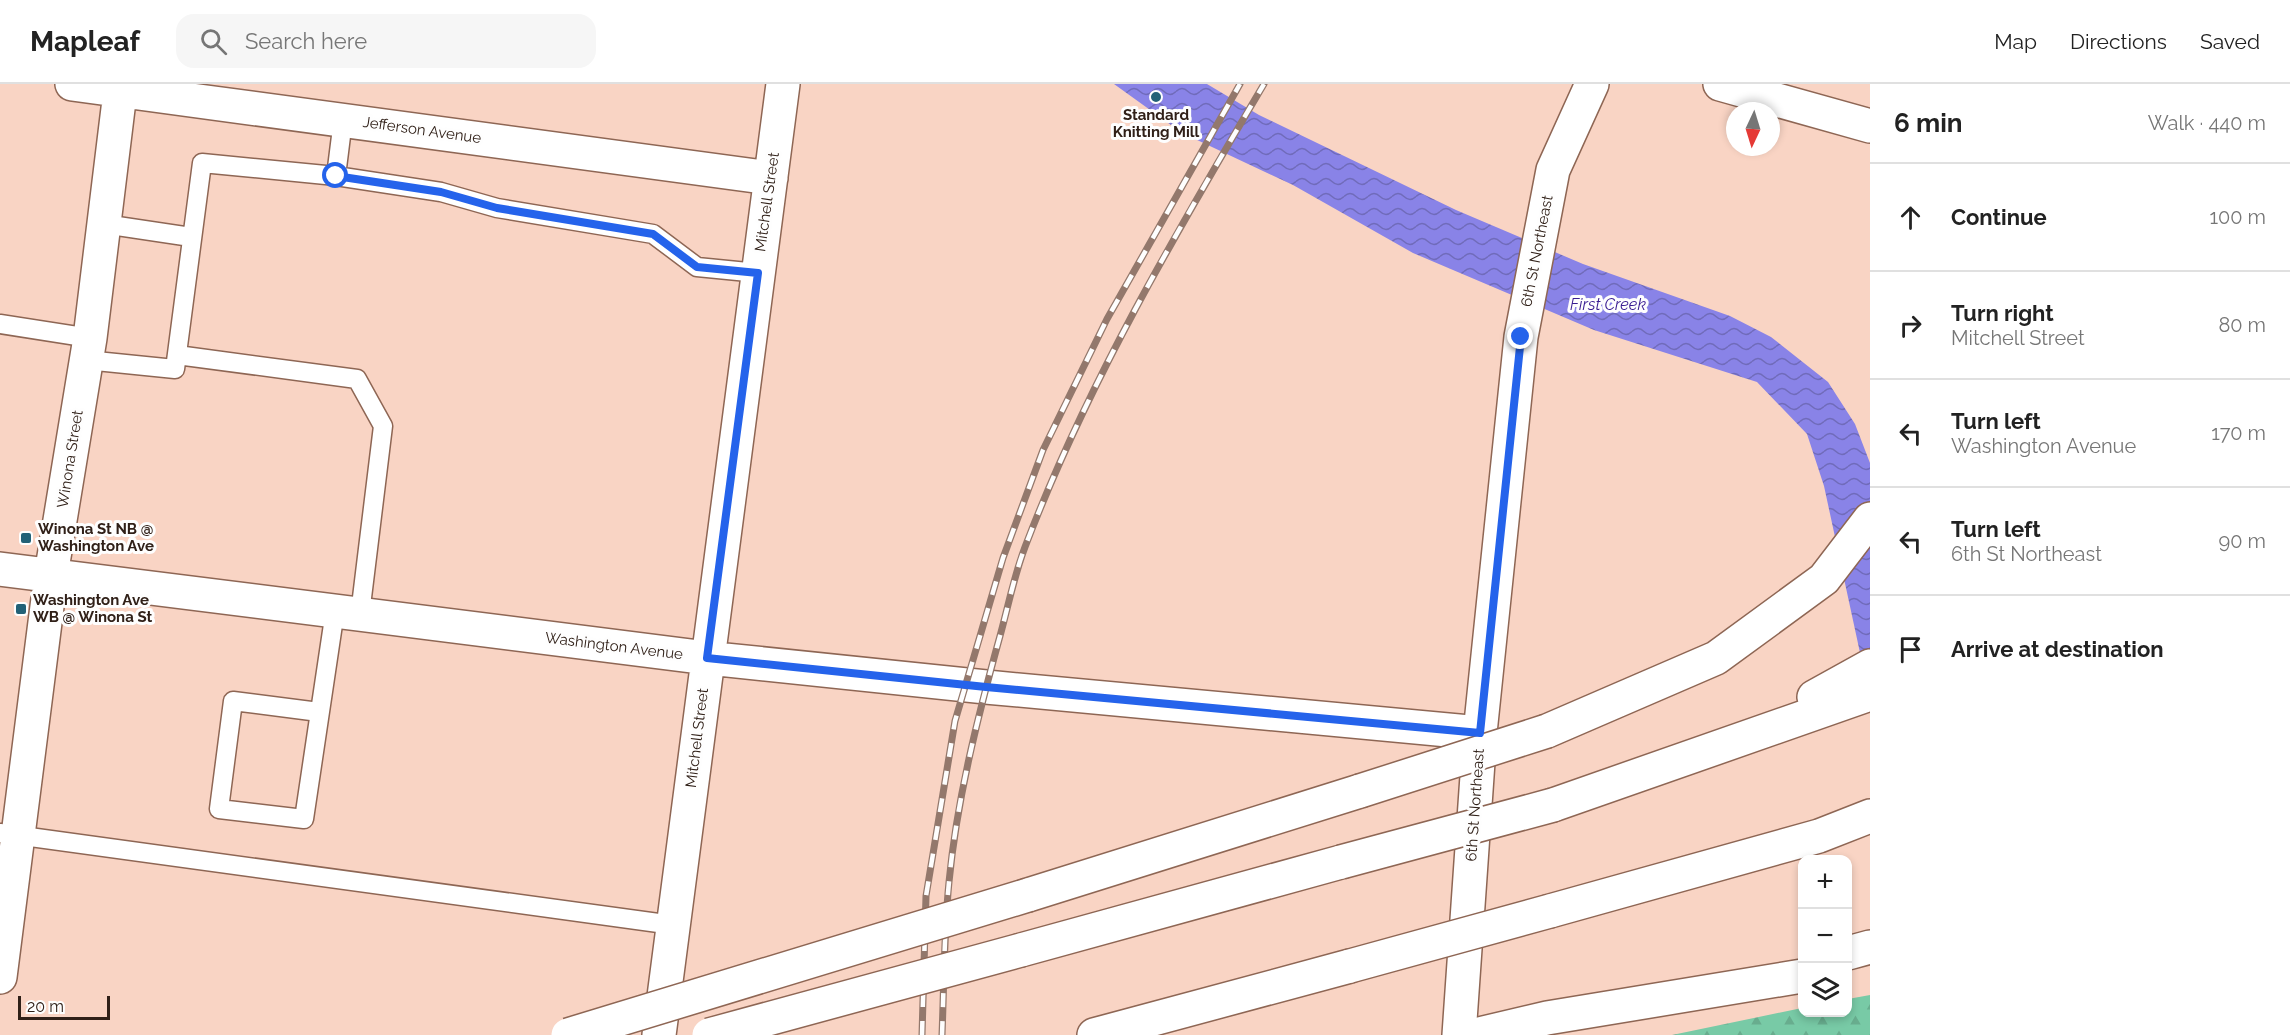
<!DOCTYPE html>
<html lang="en">
<head>
<meta charset="utf-8">
<style>
	:root { --surface:#fff; --page:#f6f6f6; --text:#222; --muted:#767676; --line:#e0e0e0 }
	body { margin:0; font-family:Raleway,sans-serif; background:var(--page); color:var(--text) }
	.controls { position:absolute; right:18px; bottom:18px; display:grid; overflow:hidden; border-radius:12px; box-shadow:0 3px 9px #0003 }
	.controls button { width:54px; height:54px; display:grid; place-items:center; padding:0; border:0; border-bottom:2px solid var(--line); background:var(--surface); color:var(--text); font:30px sans-serif }
	.compass { position:absolute; left:1726px; top:18px; width:54px; height:54px; border-radius:50%; background:var(--surface); box-shadow:0 3px 9px #0003; rotate:184deg }
	.scale { position:absolute; left:18px; bottom:15px; width:92px; box-sizing:border-box; padding-left:6px; border:3px solid #302018; border-top:0; font-size:16px; line-height:21px; white-space:nowrap; color:#302018; -webkit-text-stroke:4px #fefefe; paint-order:stroke }
	.stop { position:absolute; width:18px; height:18px; margin:-14px; border:4px solid #2563eb; border-radius:50%; background:#fff }
	.stop.end { background:#2563eb; border-color:#fff; box-shadow:0 2px 6px #0008 }
	.list { margin:0; padding:0; list-style:none }
	h2 { display:flex; justify-content:space-between; align-items:center; height:78px; margin:0; padding:0 24px; font-size:26px }
	h2 small { font-size:20px; font-weight:400; color:var(--muted) }
	.list li { display:grid; grid-template-columns:39px 1fr auto; gap:18px; align-items:center; box-sizing:border-box; height:108px; padding:0 24px; border-top:2px solid var(--line) }
	.list b { display:block; font-size:22px; white-space:nowrap }
	.list p { margin:0; font-size:20px; white-space:nowrap; color:var(--muted) }
	.list em { font-size:20px; font-style:normal; color:var(--muted) }
	.icon { flex:none; width:33px; height:33px; fill:none; stroke:currentColor; stroke-width:2; stroke-linecap:round; stroke-linejoin:round }
	.map { position:relative; flex:none; width:1870px; height:951px; overflow:hidden }
	header { display:flex; align-items:center; gap:36px; box-sizing:border-box; height:84px; padding:0 30px; background:var(--surface); border-bottom:2px solid var(--line) }
	header strong { font-size:28px }
	nav { display:flex; gap:33px; margin-inline-start:auto; font-size:21px }
	.search { width:420px; height:54px; background:var(--page); display:flex; align-items:center; gap:15px; box-sizing:border-box; padding:0 21px; border-radius:18px; color:var(--muted); font-size:22px }
	main { display:flex }
	aside { flex:1; background:var(--surface) }
	.map>svg:first-child { display:block }
</style>
</head>
<body>
<header>
<strong>Mapleaf</strong>
<div class="search"><svg class="icon" aria-label="search" viewBox="0 0 24 24"><circle cx="10" cy="10" r="6"/><path d="M15 15l6 6"/></svg>Search here</div>
<nav><a>Map</a><a>Directions</a><a>Saved</a></nav>
</header>
<main>
<div class="map">
<svg width="1870" height="951" viewBox="0 0 1870 951">
	<defs>
		<pattern id="forest-firs" width="22" height="20" patternUnits="userSpaceOnUse" patternTransform="scale(1.5)"><rect width="22" height="20" fill="#78caa6"/><path d="M5 1l3.5 6h-7zM16 11l3.5 6h-7z" fill="#68ad8e"/></pattern>
		<pattern id="water-waves" width="16" height="10" patternUnits="userSpaceOnUse" patternTransform="scale(1.5)"><rect width="16" height="10" fill="#8983e7"/><path d="M0 5q4-4 8 0t8 0" fill="none" stroke="#706bba"/></pattern>
	</defs>
	<rect width="100%" height="100%" fill="#f9d4c4"/>
	<path fill="url(#forest-firs)" d="M1870,911V951H1672L1802,924V928H1848V915Z"/>
	<path fill="url(#water-waves)" d="M1114,0H1207L1259,31L1456,126L1583,180L1730,232L1771,253L1828,298L1855,340L1870,379V615L1824,402L1807,350L1757,298L1594,246L1413,169L1293,101L1195,55L1171,41Z"/>
	<g fill="none" stroke-linecap="round" stroke-linejoin="round">
		<defs>
			<path id="service" d="M336,92L441,108L497,124L653,150L697,183L758,189
				M104,140L191,153
				M0,240L90,254
				M177,271L357,295L383,342L360,530
				M86,276L175,285L202,79L336,92L343,36
				M319,628L233,617L219,725L304,735L335,527
				M0,749L673,841"/>
			<path id="minor" d="M72,0L771,94
				M1720,0L1870,42
				M0,485L707,574L986,603L1480,649
				M0,893L51,491L90,254L121,0
				M659,951L783,0
				M1459,951L1480,649L1521,253L1553,86L1592,0"/>
			<path id="motorway" d="M1814,613L1870,582
				M1547,647L1716,574L1824,495L1870,435
				M1553,721L1870,610
				M1028,811L1360,707
				M1550,827L1819,752L1870,732
				M1021,866L1341,778
				M1848,869L1870,863
				M1094,951L1350,882
				M1475,951L1547,934L1802,892"/>
		</defs>
		<use href="#service" stroke="#8e6654" stroke-width="21"/>
		<use href="#minor" stroke="#8e6654" stroke-width="36"/>
		<use href="#motorway" stroke="#8e6654" stroke-width="36"/>
		<use href="#service" stroke="#fff" stroke-width="18"/>
		<use href="#minor" stroke="#fff" stroke-width="33"/>
		<use href="#motorway" stroke="#fff" stroke-width="33"/>
		<defs>
			<path id="rail" d="M922,951L926,812L955,637L1003,474L1043,366L1107,235L1240,0
				M942,951C944,900 944,848 949,798C957,714 978,632 1000,552C1008,523 1014,492 1025,463C1087,300 1176,149 1264,0"/>
		</defs>
		<use href="#rail" stroke="#93786c" stroke-width="7"/>
		<use href="#rail" stroke="#fefefe" stroke-width="4.5" stroke-dasharray="14" stroke-linecap="butt"/>
		<defs>
			<path id="motorway-bridge" d="M1360,707L1547,647
				M1341,778L1553,721
				M1350,882L1550,827
				M568,951L1028,811
				M709,951L1021,866"/>
		</defs>
		<use href="#motorway-bridge" stroke="#8e6654" stroke-width="36" stroke-linecap="butt"/>
		<use href="#motorway-bridge" stroke="#fff" stroke-width="33"/>
	</g>
	<g fill="none" stroke-linecap="round" stroke-linejoin="round">
		<path stroke="#2563eb" stroke-width="8" d="M336,92L441,108L497,124L653,150L697,183L758,189L707,574L986,603L1480,649L1521,253"/>
	</g>
	<g fill="#226177" stroke="#fefefe" stroke-width="2">
		<circle cx="1156" cy="13" r="6"/>
		<rect x="20" y="448" width="12" height="12" rx="3"/>
		<rect x="15" y="519" width="12" height="12" rx="3"/>
	</g>
	<g text-anchor="middle" dominant-baseline="central" stroke-width="6" stroke-linejoin="round" paint-order="stroke">
		<g font-size="15" font-weight="bold" fill="#302018" stroke="#fefefe" text-anchor="start">
			<text x="1156" y="31" text-anchor="middle">Standard<tspan x="1156" dy="17">Knitting Mill</tspan></text>
			<text x="38" y="445">Winona St NB @<tspan x="38" dy="17">Washington Ave</tspan></text>
			<text x="33" y="516">Washington Ave<tspan x="33" dy="17">WB @ Winona St</tspan></text>
		</g>
		<g font-size="15" fill="#302018" stroke="#fefefe">
			<text transform="translate(422 46) rotate(8)">Jefferson Avenue</text>
			<text transform="translate(767 118) rotate(-82)">Mitchell Street</text>
			<text transform="translate(1537 167) rotate(-79)">6th St Northeast</text>
			<text transform="translate(70 375) rotate(-81)">Winona Street</text>
			<text transform="translate(614 562) rotate(7)">Washington Avenue</text>
			<text transform="translate(697 654) rotate(-83)">Mitchell Street</text>
			<text transform="translate(1475 721) rotate(-86)">6th St Northeast</text>
		</g>
		<g font-size="16" font-style="italic" fill="#391c91" stroke="#fefefe">
			<text x="1608" y="220">First Creek</text>
		</g>
	</g>
</svg>
<div class="controls">
<button>+</button>
<button>−</button>
<button><svg class="icon" aria-label="layers" viewBox="0 0 24 24"><path d="M12 4l9 5-9 5-9-5zM3 14l9 5 9-5"/></svg></button>
</div>
<svg class="compass" viewBox="-18 -18 36 36"><path d="M0-13l5 13h-10z" fill="#e53935"/><path d="M0 13l5-13h-10z" fill="#767676"/></svg>
<div class="scale">20 m</div>
<div class="stop" style="left:336px;top:92px"></div>
<div class="stop end" style="left:1521px;top:253px"></div>
</div>
<aside>
<h2>6 min<small>Walk · 440 m</small></h2>
<ul class="list">
<li><svg class="icon" aria-label="ahead" viewBox="0 0 24 24"><path d="M12 20V5M6 11l6-6 6 6"/></svg><div><b>Continue</b></div><em>100 m</em></li>
<li><svg class="icon" aria-label="right" viewBox="0 0 24 24"><path d="M7 20v-9h11M14 6l5 5-5 5"/></svg><div><b>Turn right</b><p>Mitchell Street</p></div><em>80 m</em></li>
<li><svg class="icon" aria-label="left" viewBox="0 0 24 24"><path d="M17 20v-9H6M10 6l-5 5 5 5"/></svg><div><b>Turn left</b><p>Washington Avenue</p></div><em>170 m</em></li>
<li><svg class="icon" aria-label="left" viewBox="0 0 24 24"><path d="M17 20v-9H6M10 6l-5 5 5 5"/></svg><div><b>Turn left</b><p>6th St Northeast</p></div><em>90 m</em></li>
<li><svg class="icon" aria-label="arrive" viewBox="0 0 24 24"><path d="M6 21V4h12l-3 4 3 4H6"/></svg><div><b>Arrive at destination</b></div></li>
</ul>
</aside>
</main>
</body>
</html>
